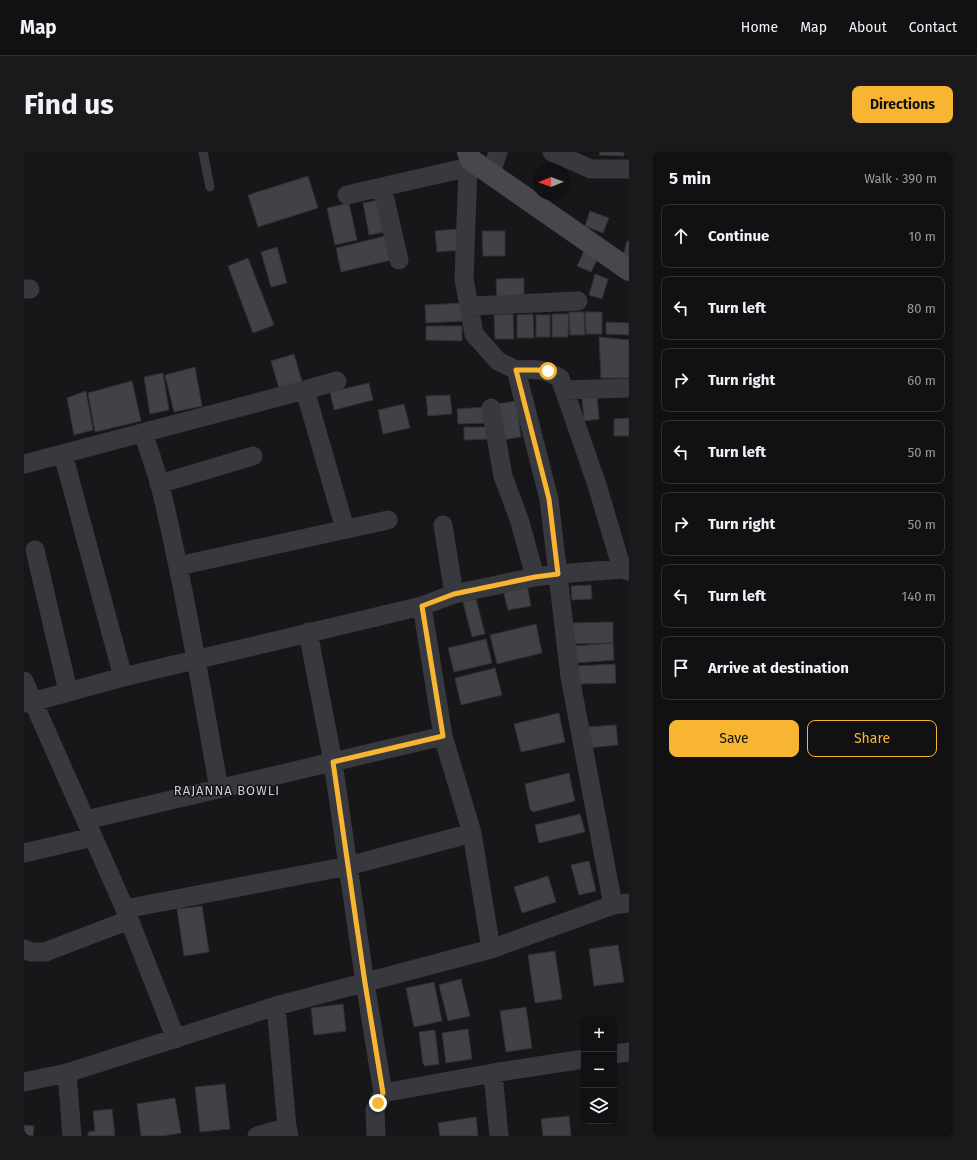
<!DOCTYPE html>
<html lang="en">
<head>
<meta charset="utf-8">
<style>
	:root { --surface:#111113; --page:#1a1a1c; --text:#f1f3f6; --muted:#9c9da0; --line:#303133; --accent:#f7b531 }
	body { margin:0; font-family:"Fira Sans",sans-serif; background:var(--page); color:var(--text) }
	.controls { position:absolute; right:12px; bottom:12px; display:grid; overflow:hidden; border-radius:8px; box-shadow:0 1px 3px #0004 }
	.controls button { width:36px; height:36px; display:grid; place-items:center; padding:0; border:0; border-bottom:1px solid var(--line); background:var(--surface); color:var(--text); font:20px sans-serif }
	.compass { position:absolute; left:509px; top:12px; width:36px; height:36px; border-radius:50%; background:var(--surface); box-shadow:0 1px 3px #0004; rotate:269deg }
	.stop { position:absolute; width:12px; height:12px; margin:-9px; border:3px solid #f7b531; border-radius:50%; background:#fff }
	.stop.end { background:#f7b531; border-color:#fff; box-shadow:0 1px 4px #0008 }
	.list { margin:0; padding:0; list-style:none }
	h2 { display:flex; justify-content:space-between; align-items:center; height:52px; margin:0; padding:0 16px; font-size:17px }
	h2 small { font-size:13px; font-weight:400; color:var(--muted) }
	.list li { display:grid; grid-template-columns:26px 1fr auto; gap:12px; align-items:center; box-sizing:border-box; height:64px; margin:0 8px 8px; padding:0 8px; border:1px solid var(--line); border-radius:8px }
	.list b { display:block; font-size:15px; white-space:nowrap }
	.list em { font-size:13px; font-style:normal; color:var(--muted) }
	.actions { display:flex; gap:8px; padding:12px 16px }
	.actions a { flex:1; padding:9px 0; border:1px solid var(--accent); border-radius:8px; text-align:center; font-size:14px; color:var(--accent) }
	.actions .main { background:var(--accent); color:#111 }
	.icon { flex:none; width:22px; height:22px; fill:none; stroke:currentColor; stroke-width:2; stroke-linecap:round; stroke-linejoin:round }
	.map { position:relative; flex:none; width:605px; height:984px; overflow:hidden; border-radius:8px }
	header { display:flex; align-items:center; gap:24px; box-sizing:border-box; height:56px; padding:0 20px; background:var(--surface); border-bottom:1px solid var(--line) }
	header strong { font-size:19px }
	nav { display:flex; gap:22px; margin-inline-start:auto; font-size:14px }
	.intro { display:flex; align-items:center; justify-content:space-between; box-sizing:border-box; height:96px; padding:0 24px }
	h1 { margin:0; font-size:28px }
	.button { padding:10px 18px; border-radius:8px; background:var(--accent); color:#111; font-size:14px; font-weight:700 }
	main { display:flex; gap:24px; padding:0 24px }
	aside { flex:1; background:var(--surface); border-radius:8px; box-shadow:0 1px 3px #0004 }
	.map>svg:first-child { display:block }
</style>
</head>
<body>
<header>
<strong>Map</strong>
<nav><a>Home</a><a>Map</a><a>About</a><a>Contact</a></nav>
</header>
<div class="intro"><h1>Find us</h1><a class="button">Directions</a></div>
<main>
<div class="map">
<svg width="605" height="984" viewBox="0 0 605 984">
	<rect width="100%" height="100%" fill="#171719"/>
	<path fill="#414246" stroke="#313135" d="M576,0H600V4L575,3Z
		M284,24L294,56L234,75L224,43Z
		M355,48L361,80L345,83L339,51Z
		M325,51L333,88L311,93L303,56Z
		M566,59L585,66L579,81L561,74Z
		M435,77L437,98L413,100L411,79Z
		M458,79H481V104H459Z
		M361,84L367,108L317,120L312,96Z
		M603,89H605V105L600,101Z
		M253,95L263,131L247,135L237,100Z
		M560,99L574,106L567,120L553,114Z
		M224,106L250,173L229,181L204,114Z
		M571,122L584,127L578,147L565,143Z
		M500,126V147L473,148L472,127Z
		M440,151L442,169L402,171L401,153Z
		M545,160H560L561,183H546Z
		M561,160H578V182H562Z
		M489,162L490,187H471L470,163Z
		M509,162L510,186H493V163Z
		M528,162H545L544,185H528Z
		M512,163H526V185H512Z
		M582,170L605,171V183L582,182Z
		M402,174H438V189L402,188Z
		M575,185L605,188V226H577Z
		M270,202L280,236L257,243L247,209Z
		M171,215L178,254L150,260L141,223Z
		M139,221L145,258L126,262L120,225Z
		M108,229L117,269L71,280L64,241Z
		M345,231L349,248L310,258L306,240Z
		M62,239L69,278L50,283L43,246Z
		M426,243L428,262L404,264L402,244Z
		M573,243L575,267L560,269L558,245Z
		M492,249L497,285L478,288L473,252Z
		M380,252L386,276L359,282L354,258Z
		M462,255L463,271L434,272L433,257Z
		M605,266V284H590V267Z
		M440,275H464V287L440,288Z
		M503,433L507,454L484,458L479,438Z
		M567,433L568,447L548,448L547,434Z
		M452,447L461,482L448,485L439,450Z
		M589,470V491L547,492V471Z
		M512,472L518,501L473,512L466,483Z
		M462,487L468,511L430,520L424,496Z
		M589,491L590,508L551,511L550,494Z
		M591,512L592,531L555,532L550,514Z
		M471,516L478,543L437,553L431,526Z
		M535,561L541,590L497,600L490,572Z
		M592,573L594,593L563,596L561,575Z
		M545,621L551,649L509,660L506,657L501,632Z
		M556,662L561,680L515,691L511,673Z
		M565,709L572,739L555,743L547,713Z
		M524,724L532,750L498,761L490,735Z
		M178,754L185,800L160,804L153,757Z
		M594,793L600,830L570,834L565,797Z
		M531,799L538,847L511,851L504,803Z
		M437,827L446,864L424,869L415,833Z
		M410,830L418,869L390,875L382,836Z
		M319,852L322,879L290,883L287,856Z
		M502,855L508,896L482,900L476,859Z
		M444,877L448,907L422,911L418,881Z
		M411,878L415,912L401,914L399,912L395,880Z
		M201,932L206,977L176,980L171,935Z
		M151,946L157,981L139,984H117L113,952Z
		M88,957L91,984H64V980L71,979L69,959Z
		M545,964L547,984H519L517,967Z
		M452,965L454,984H416L414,971Z
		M0,973L10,974L9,984H0Z"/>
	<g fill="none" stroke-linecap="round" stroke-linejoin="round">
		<path stroke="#38393e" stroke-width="9" d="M179,0L186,35"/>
		<path stroke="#38393e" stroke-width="19" d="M528,0L567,17H605
			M444,15L440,127L450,182L474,209L492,218L525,347L546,525L589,753
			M467,21L474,0
			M358,35L375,108
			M323,43L454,13
			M0,137H6
			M446,154L554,149
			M492,218C512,217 519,216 536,226L573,333L598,417
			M313,229L281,238L321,377
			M541,238L605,236
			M467,256L479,324L496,370L511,425
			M119,281C125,298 131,316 136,333C160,433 177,535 195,637
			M39,302L99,525
			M0,312L281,238
			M135,332L229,304
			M419,373L430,442
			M11,398L44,539
			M154,414L364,368
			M398,454L419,584L448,681L467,797
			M284,480L309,610L341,831L359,941
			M0,529L101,757L152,887
			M0,551L8,550L99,525L398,454L430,442L511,425L533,422L598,417L605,419
			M62,668L419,584
			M0,701L69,685
			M101,757L324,714L448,681
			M0,797L7,800H21L105,768
			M252,854L263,975
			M590,902L605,900
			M43,921L48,984
			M469,921L475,984
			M0,930L43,921L252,854L467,797L589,753L605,751
			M233,984L263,975L265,984
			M352,984L351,958L359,941L469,921L560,907"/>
		<path stroke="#46484e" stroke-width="22" d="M444,0L447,8L605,118"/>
	</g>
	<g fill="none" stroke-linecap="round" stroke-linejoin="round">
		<path stroke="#f7b531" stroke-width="5" d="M354,951L359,941L341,831L309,610L419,584L398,454L430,442L511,425L534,422L525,347L492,218H513L524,219"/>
	</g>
	<g text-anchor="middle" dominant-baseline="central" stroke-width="3" stroke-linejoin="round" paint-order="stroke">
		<g font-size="13" letter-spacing="1" fill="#cacdd5" stroke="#121214">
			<text x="203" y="638">RAJANNA BOWLI</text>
		</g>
	</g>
</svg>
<div class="controls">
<button>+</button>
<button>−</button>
<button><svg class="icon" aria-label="layers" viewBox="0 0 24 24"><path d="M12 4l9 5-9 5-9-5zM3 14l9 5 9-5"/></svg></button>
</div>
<svg class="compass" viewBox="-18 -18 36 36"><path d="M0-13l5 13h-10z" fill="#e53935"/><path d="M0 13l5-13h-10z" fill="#9c9da0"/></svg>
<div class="stop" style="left:524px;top:219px"></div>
<div class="stop end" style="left:354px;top:951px"></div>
</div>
<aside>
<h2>5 min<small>Walk · 390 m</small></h2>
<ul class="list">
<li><svg class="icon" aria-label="ahead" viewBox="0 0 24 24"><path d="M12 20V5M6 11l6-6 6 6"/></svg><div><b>Continue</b></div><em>10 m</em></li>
<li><svg class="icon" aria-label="left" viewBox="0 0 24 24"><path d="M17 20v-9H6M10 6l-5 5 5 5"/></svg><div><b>Turn left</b></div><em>80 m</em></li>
<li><svg class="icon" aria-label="right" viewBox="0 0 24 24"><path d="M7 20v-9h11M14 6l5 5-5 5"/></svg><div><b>Turn right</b></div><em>60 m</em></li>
<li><svg class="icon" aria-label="left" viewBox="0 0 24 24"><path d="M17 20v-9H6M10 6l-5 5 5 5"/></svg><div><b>Turn left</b></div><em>50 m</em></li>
<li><svg class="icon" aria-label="right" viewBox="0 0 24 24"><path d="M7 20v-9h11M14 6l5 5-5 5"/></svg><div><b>Turn right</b></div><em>50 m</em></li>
<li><svg class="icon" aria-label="left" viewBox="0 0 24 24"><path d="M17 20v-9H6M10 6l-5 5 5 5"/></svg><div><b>Turn left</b></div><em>140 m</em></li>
<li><svg class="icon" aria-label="arrive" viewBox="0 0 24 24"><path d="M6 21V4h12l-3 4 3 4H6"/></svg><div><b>Arrive at destination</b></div></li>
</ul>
<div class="actions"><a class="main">Save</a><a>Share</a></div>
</aside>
</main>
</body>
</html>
